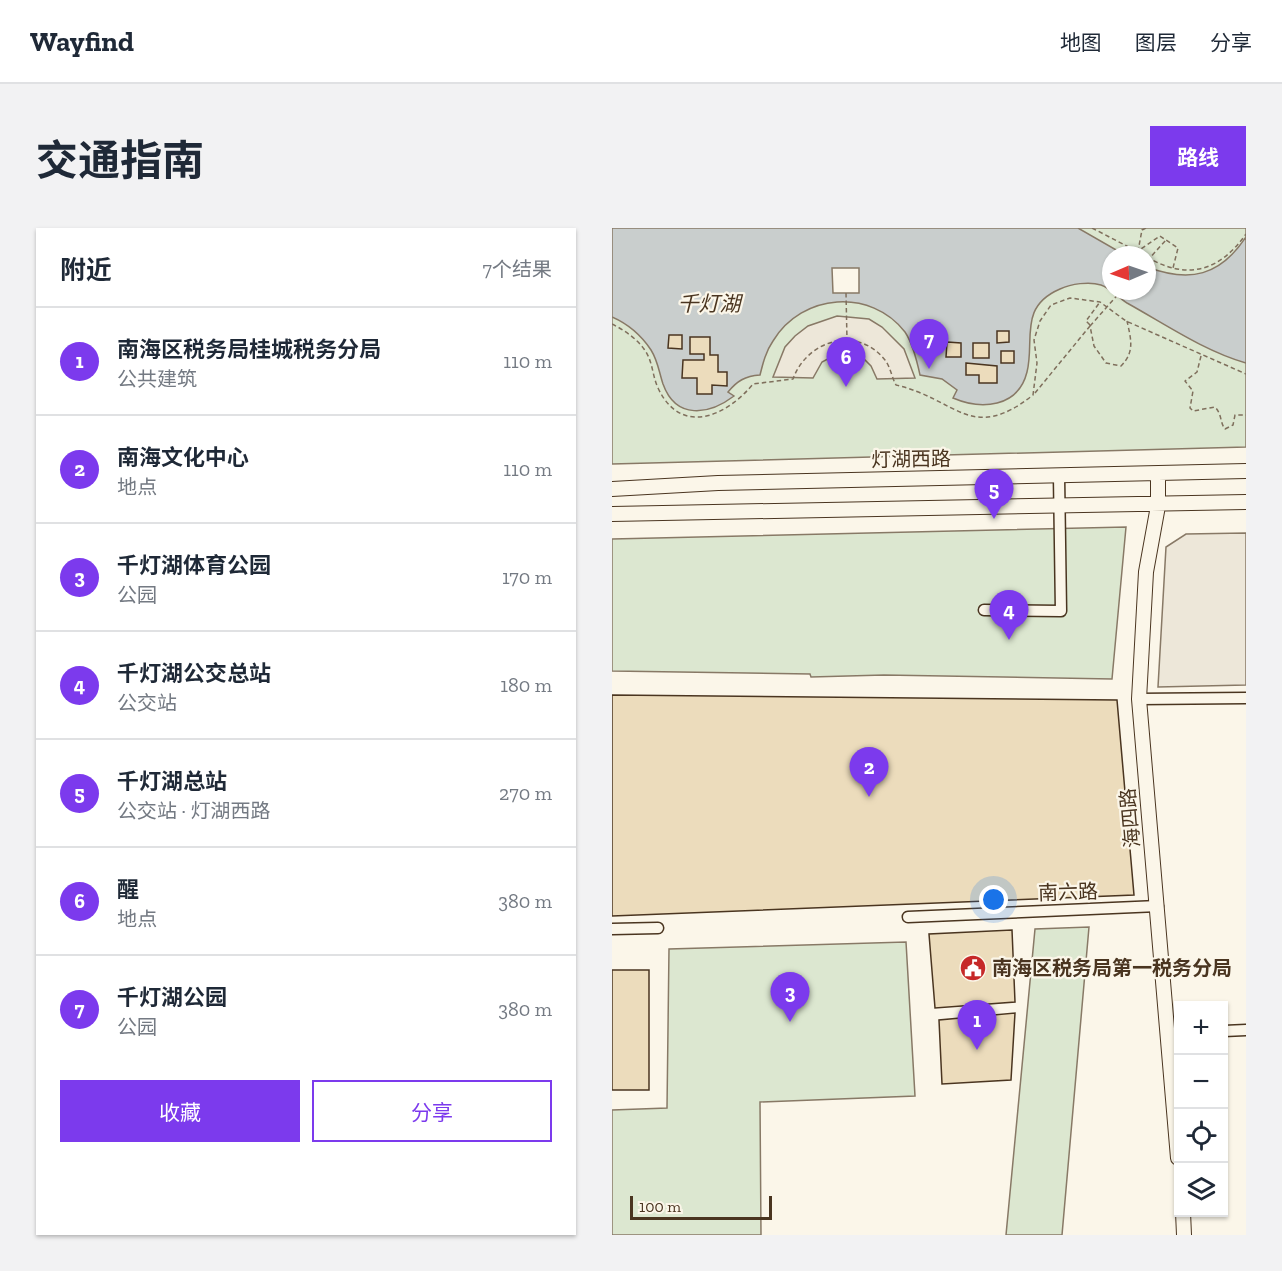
<!DOCTYPE html>
<html lang="zh">
<head>
<meta charset="utf-8">
<style>
	:root { --surface:#fff; --page:#f2f2f3; --text:#1f2937; --muted:#747a83; --line:#e0e1e3; --accent:#7c3aed }
	body { margin:0; font-family:"Zilla Slab","Noto Sans SC",serif; background:var(--page); color:var(--text) }
	.controls { position:absolute; right:18px; bottom:18px; display:grid; overflow:hidden; border-radius:0px; box-shadow:0 2px 4px #0004 }
	.controls button { width:54px; height:54px; display:grid; place-items:center; padding:0; border:0; border-bottom:2px solid var(--line); background:var(--surface); color:var(--text); font:30px sans-serif }
	.compass { position:absolute; left:490px; top:18px; width:54px; height:54px; border-radius:50%; background:var(--surface); box-shadow:0 2px 4px #0004; rotate:268deg }
	.scale { position:absolute; left:18px; bottom:15px; width:142px; box-sizing:border-box; padding-left:6px; border:3px solid #4a3520; border-top:0; font-size:16px; line-height:21px; white-space:nowrap; color:#4a3520; -webkit-text-stroke:4px #fbf6e9; paint-order:stroke }
	.you { position:absolute; left:382px; top:672px; width:21px; height:21px; margin:-15px; border:4px solid #fff; border-radius:50%; background:#1a73e8; box-shadow:0 0 0 9px #1a73e833 }
	.badge { display:grid; place-items:center; width:39px; height:39px; border-radius:50%; background:var(--accent); color:#fff; font-size:20px; font-weight:700 }
	.pin { position:absolute; translate:-50% -50px; filter:drop-shadow(0 2px 3px #0008) }
	.pin::after { content:''; position:absolute; top:32px; width:21px; height:18px; background:inherit; clip-path:polygon(0 0,100% 0,50% 100%) }
	.list { margin:0; padding:0; list-style:none }
	h2 { display:flex; justify-content:space-between; align-items:center; height:78px; margin:0; padding:0 24px; font-size:26px }
	h2 small { font-size:20px; font-weight:400; color:var(--muted) }
	.list li { display:grid; grid-template-columns:39px 1fr auto; gap:18px; align-items:center; box-sizing:border-box; height:108px; padding:0 24px; border-top:2px solid var(--line) }
	.list b { display:block; font-size:22px; white-space:nowrap }
	.list p { margin:0; font-size:20px; white-space:nowrap; color:var(--muted) }
	.list em { font-size:20px; font-style:normal; color:var(--muted) }
	.actions { display:flex; gap:12px; padding:18px 24px }
	.actions a { flex:1; padding:14px 0; border:2px solid var(--accent); border-radius:0px; text-align:center; font-size:21px; color:var(--accent) }
	.actions .main { background:var(--accent); color:#fff }
	.icon { flex:none; width:33px; height:33px; fill:none; stroke:currentColor; stroke-width:2; stroke-linecap:round; stroke-linejoin:round }
	.map { position:relative; flex:none; width:634px; height:1007px; overflow:hidden; border-radius:0px }
	header { display:flex; align-items:center; gap:36px; box-sizing:border-box; height:84px; padding:0 30px; background:var(--surface); border-bottom:2px solid var(--line) }
	header strong { font-size:28px }
	nav { display:flex; gap:33px; margin-inline-start:auto; font-size:21px }
	.intro { display:flex; align-items:center; justify-content:space-between; box-sizing:border-box; height:144px; padding:0 36px }
	h1 { margin:0; font-size:42px }
	.button { padding:15px 27px; border-radius:0px; background:var(--accent); color:#fff; font-size:21px; font-weight:700 }
	main { display:flex; gap:36px; padding:0 36px }
	aside { flex:1; background:var(--surface); border-radius:0px; box-shadow:0 2px 4px #0004 }
	.map>svg:first-child { display:block }
</style>
</head>
<body>
<header>
<strong>Wayfind</strong>
<nav><a>地图</a><a>图层</a><a>分享</a></nav>
</header>
<div class="intro"><h1>交通指南</h1><a class="button">路线</a></div>
<main>
<aside>
<h2>附近<small>7个结果</small></h2>
<ul class="list">
<li><span class="badge">1</span><div><b>南海区税务局桂城税务分局</b><p>公共建筑</p></div><em>110 m</em></li>
<li><span class="badge">2</span><div><b>南海文化中心</b><p>地点</p></div><em>110 m</em></li>
<li><span class="badge">3</span><div><b>千灯湖体育公园</b><p>公园</p></div><em>170 m</em></li>
<li><span class="badge">4</span><div><b>千灯湖公交总站</b><p>公交站</p></div><em>180 m</em></li>
<li><span class="badge">5</span><div><b>千灯湖总站</b><p>公交站 · 灯湖西路</p></div><em>270 m</em></li>
<li><span class="badge">6</span><div><b>醒</b><p>地点</p></div><em>380 m</em></li>
<li><span class="badge">7</span><div><b>千灯湖公园</b><p>公园</p></div><em>380 m</em></li>
</ul>
<div class="actions"><a class="main">收藏</a><a>分享</a></div>
</aside>
<div class="map">
<svg width="634" height="1007" viewBox="0 0 634 1007">
	<rect width="100%" height="100%" fill="#fbf6e9"/>
	<path fill="#dce7d0" stroke="#887966" stroke-width="1.5" fill-rule="evenodd" d="M0,0H634V219L0,236ZM499,27H535V63H499Z
		M514,299L500,451L272,447L199,449L198,446L0,443V311Z
		M477,699L450,1007H394L423,701Z
		M294,714L303,868L148,874L149,1007H0V882L55,880L57,721Z"/>
	<path fill="#ede7d9" stroke="#887966" stroke-width="1.5" d="M225,88L257,91L270,99L292,121L303,150L265,151L259,138L250,129L236,125L223,127L210,134L201,150L161,149L173,119L183,108L196,98Z
		M634,305V457L546,459L554,319L574,306Z"/>
	<path fill="#c9cecd" stroke="#887966" stroke-width="1.5" d="M0,0H466L513,27H499V63H535V39C578,55 608,48 634,9V135C592,123 553,96 515,75C507,70 498,60 489,57C477,53 459,56 448,61C406,79 423,112 415,144C406,180 369,182 341,170L345,162L330,151L308,147C305,133 301,116 293,104C259,60 190,65 161,113C154,123 151,135 148,147C133,148 125,153 116,164L122,168C97,187 64,192 51,156C47,144 46,133 39,122C29,107 16,96 0,89Z"/>
	<path fill="#fbf6e9" stroke="#887966" stroke-width="1.5" d="M220,40H247V65H221Z"/>
	<path fill="#ecdcbc" stroke="#4a3520" stroke-width="1.5" d="M385,103H397V114L385,115Z
		M57,107H70V121L56,120Z
		M78,109H98V127H106V144H115V158L100,157V166H85V150H70L71,132H92V126H78Z
		M335,114L349,115V129H334Z
		M361,115H377V130H361Z
		M389,123H402V135H389Z
		M354,135L385,138V155H367V147H354Z
		M0,467L505,472L522,667L0,688Z
		M400,702L403,774L323,780L317,706Z
		M0,742H37V862H0Z
		M403,785L399,852L330,856L327,792Z"/>
	<g fill="none" stroke-linecap="round" stroke-linejoin="round">
		<defs>
			<path id="minor" d="M372,382L449,383L447,248
				M527,471L634,470
				M296,689L546,678
				M0,701L46,700
				M612,803L634,802"/>
			<path id="major" d="M546,246V278L534,344L527,471L566,930
				M0,261L106,255L634,243
				M0,286L634,274
				M571,984L572,1007"/>
		</defs>
		<use href="#minor" stroke="#4a3520" stroke-width="13"/>
		<use href="#major" stroke="#4a3520" stroke-width="16"/>
		<path stroke="#7f6f5c" stroke-width="1.5" stroke-dasharray="4.5 3" stroke-linecap="butt" d="M480,0L532,27
			M534,0L530,2L526,23L548,8L566,20L561,40
			M535,29C575,53 608,43 634,6
			M234,65L235,112
			M0,96C12,102 24,110 32,121C41,133 40,147 46,160C69,209 115,188 141,156L181,151C195,112 245,97 273,132C278,138 280,150 284,157C345,171 359,216 421,167L425,135L422,112L428,93L439,77L458,70L488,74L514,93L634,146
			M478,97L474,93L488,74
			M589,128L585,144L573,153L581,163L578,180L581,183L603,179C610,186 608,195 613,201L621,197L623,187H634
			M423,165L478,98L482,118L494,135L509,138C523,124 519,111 515,93"/>
		<use href="#minor" stroke="#fbf6e9" stroke-width="10"/>
		<use href="#major" stroke="#fbf6e9" stroke-width="14"/>
		<path stroke="#7f6f5c" stroke-width="1.5" stroke-dasharray="4.5 3" stroke-linecap="butt" d="M535,33L554,12
			M478,98L509,63"/>
	</g>
	<defs>
		<symbol id="civic-disc" viewBox="-11 -11 22 22"><circle r="9.5" fill="#c62828" stroke="#fbf6e9"/><path d="M-.6-6.5H3V-4.5H.6V-3L4-1V1h2V6H-6V1h2V-1L-.6-3ZM-1.2 2.5V6h2.4V2.5Z" fill="#fff"/></symbol>
	</defs>
	<g fill-rule="evenodd">
		<use href="#civic-disc" x="346" y="725" width="30" height="30"/>
	</g>
	<g text-anchor="middle" dominant-baseline="central" stroke-width="4.5" stroke-linejoin="round" paint-order="stroke">
		<g font-size="20" fill="#4a3520" stroke="#fbf6e9">
			<text transform="translate(299 231) rotate(-1)">灯湖西路</text>
			<text transform="translate(518 590) rotate(-95)">海四路</text>
			<text transform="translate(456 664) rotate(-2)">南六路</text>
		</g>
		<g font-size="20" font-weight="bold" fill="#4a3520" stroke="#fbf6e9" text-anchor="start">
			<text x="380" y="740">南海区税务局第一税务分局</text>
		</g>
		<g font-size="21" font-style="italic" fill="#4a3520" stroke="#fbf6e9">
			<text x="97" y="75">千灯湖</text>
		</g>
	</g>
</svg>
<div class="controls">
<button>+</button>
<button>−</button>
<button><svg class="icon" aria-label="locate" viewBox="0 0 24 24"><circle cx="12" cy="12" r="6"/><path d="M12 2v4M12 18v4M2 12h4M18 12h4"/></svg></button>
<button><svg class="icon" aria-label="layers" viewBox="0 0 24 24"><path d="M12 4l9 5-9 5-9-5zM3 14l9 5 9-5"/></svg></button>
</div>
<svg class="compass" viewBox="-18 -18 36 36"><path d="M0-13l5 13h-10z" fill="#e53935"/><path d="M0 13l5-13h-10z" fill="#747a83"/></svg>
<div class="scale">100 m</div>
<div class="you"></div>
<div class="pin badge" style="left:365px;top:822px">1</div>
<div class="pin badge" style="left:257px;top:569px">2</div>
<div class="pin badge" style="left:178px;top:794px">3</div>
<div class="pin badge" style="left:397px;top:412px">4</div>
<div class="pin badge" style="left:382px;top:291px">5</div>
<div class="pin badge" style="left:234px;top:159px">6</div>
<div class="pin badge" style="left:317px;top:141px">7</div>
</div>
</main>
</body>
</html>
